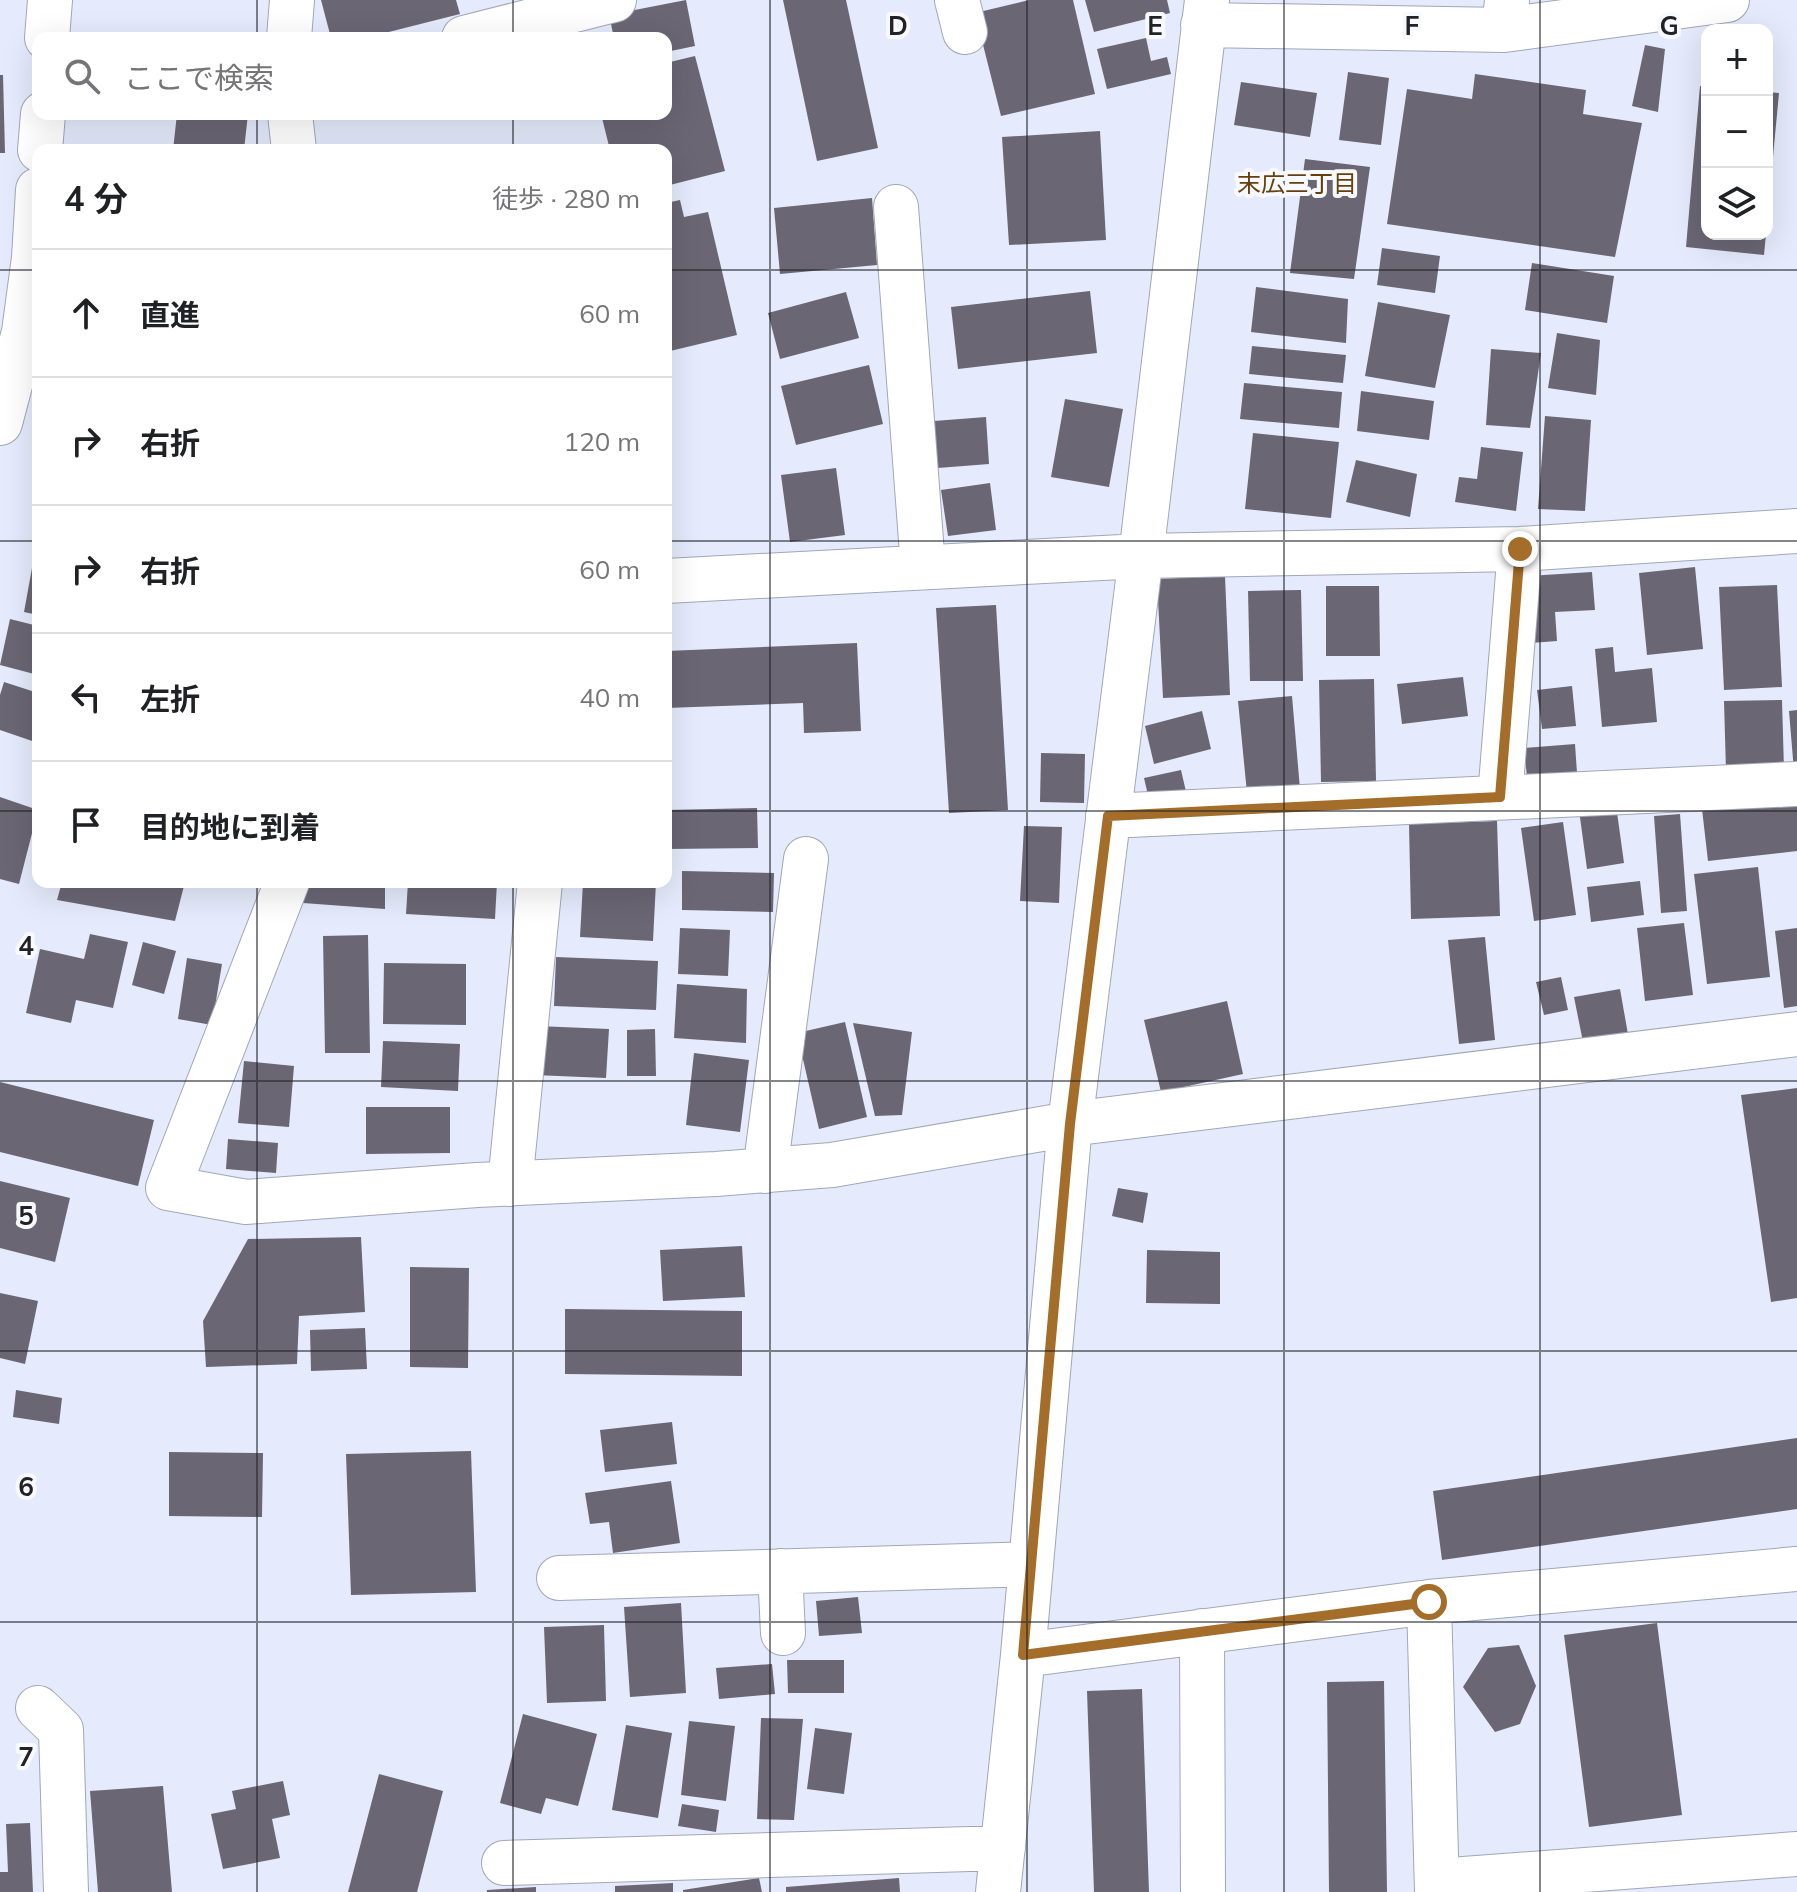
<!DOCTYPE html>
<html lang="ja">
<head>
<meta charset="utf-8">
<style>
	:root { --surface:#fff; --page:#f2f2f2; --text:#202124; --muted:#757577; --line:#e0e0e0 }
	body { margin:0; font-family:Mulish,"Noto Sans JP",sans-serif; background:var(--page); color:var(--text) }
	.controls { position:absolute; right:24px; top:24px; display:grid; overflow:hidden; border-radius:16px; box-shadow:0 8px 32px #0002 }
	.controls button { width:72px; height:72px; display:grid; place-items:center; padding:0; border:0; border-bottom:2px solid var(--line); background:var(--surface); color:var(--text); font:40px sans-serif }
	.stop { position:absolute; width:24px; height:24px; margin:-18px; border:6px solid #a46d29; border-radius:50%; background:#fff }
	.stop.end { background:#a46d29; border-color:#fff; box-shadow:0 2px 8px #0008 }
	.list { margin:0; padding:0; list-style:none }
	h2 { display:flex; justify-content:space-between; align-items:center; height:104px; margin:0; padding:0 32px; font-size:34px }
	h2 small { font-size:26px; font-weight:400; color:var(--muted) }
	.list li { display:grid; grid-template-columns:52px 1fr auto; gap:24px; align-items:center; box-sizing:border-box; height:128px; padding:0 32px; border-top:2px solid var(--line) }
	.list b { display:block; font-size:30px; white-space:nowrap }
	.list em { font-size:26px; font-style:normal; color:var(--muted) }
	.icon { flex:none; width:44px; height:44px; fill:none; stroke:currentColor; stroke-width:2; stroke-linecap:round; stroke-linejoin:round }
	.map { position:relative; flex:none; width:1797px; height:1892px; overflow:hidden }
	.search { position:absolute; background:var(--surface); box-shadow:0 8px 32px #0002; left:32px; top:32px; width:640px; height:88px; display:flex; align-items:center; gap:20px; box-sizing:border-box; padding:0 28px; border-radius:16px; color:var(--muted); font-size:30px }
	.panel { position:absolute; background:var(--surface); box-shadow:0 8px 32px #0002; left:32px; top:144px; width:640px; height:744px; border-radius:16px }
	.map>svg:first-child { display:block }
</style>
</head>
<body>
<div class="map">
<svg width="1797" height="1892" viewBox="0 0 1797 1892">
	<rect width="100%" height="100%" fill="#e5ebfc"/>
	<path fill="#6a6674" d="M321,0H456L460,14L365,38H331Z
		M686,0L695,46L666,52V38H614L609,15Z
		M783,0H846L878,148L817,161Z
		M1029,0H1073L1095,94L1001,116L975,13Z
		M1085,0H1167L1170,13L1094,32Z
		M1146,38L1151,61L1167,57L1171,74L1107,89L1097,49Z
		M1645,45L1665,49L1658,112L1632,106Z
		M695,56L725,171L666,186V150H610L601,114H666V63Z
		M1348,72L1389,78L1381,145L1339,140Z
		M1475,74L1586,90L1583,114L1642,123L1615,257L1387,224L1407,89L1472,99Z
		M0,75H3L5,153H0Z
		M1241,82L1317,93L1310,137L1234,125Z
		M1700,86L1707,87V234H1766L1764,255L1686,247Z
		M1767,92L1779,93L1769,199H1767Z
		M177,114H248L244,150H173Z
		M1100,131L1106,240L1009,245L1002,137Z
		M1305,159L1370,167L1354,279L1290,273Z
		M872,198L877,265L780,274L774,208Z
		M680,200L684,217L708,212L737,335L666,352V203Z
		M1382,248L1440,256L1435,293L1377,285Z
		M1532,263L1614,276L1607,323L1525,310Z
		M1256,287L1348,299L1346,343L1251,332Z
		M1090,291L1097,353L958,369L951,307Z
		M846,292L859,338L780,359L768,313Z
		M1378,302L1450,315L1435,388L1365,376Z
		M1557,333L1600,340L1596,395L1548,388Z
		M1252,346L1346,355L1343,383L1249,374Z
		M1491,349L1541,353L1530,428L1486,425Z
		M869,365L883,424L796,445L781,386Z
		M1244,383L1342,392L1339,428L1240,419Z
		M1361,391L1434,401L1429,440L1357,431Z
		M1065,399L1123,409L1109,487L1051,477Z
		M1545,416L1591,420L1585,511L1538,509Z
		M986,417L989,464L938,468L934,421Z
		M1253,433L1339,442L1331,518L1245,509Z
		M1481,447L1523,452L1516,511L1455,502L1459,477L1477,479Z
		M1356,460L1417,474L1410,517L1346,502Z
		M836,468L845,535L790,542L781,475Z
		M990,483L996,530L948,536L941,490Z
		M1695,567L1703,649L1647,655L1639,573Z
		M32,568L38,569V615L24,612Z
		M1592,572L1595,610L1555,612L1557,641L1531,643L1528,576Z
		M1225,576L1230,695L1163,698L1157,579Z
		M1777,585L1782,687L1724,690L1719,587Z
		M1326,586H1379L1380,656H1326Z
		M1301,590L1303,681H1250L1248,591Z
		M996,605L1008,810L949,813L936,608Z
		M10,619L38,626V675L0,665Z
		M857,643L861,731L804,733L803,703L666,708V651Z
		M1613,647L1615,672L1652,668L1657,722L1602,727L1595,649Z
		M1463,677L1468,716L1402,724L1397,684Z
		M1374,679L1376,781L1321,782L1319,680Z
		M4,682L38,693V743L0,730V695Z
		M1572,686L1576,726L1542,729L1537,690Z
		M1292,696L1300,789L1247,793L1238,701Z
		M1782,700L1784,769L1726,771L1724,701Z
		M1797,710V771H1794L1789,711Z
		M1202,711L1211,749L1154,764L1145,726Z
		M1575,744L1577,773L1527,777L1524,748Z
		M1041,753L1085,754L1084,803L1040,802Z
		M1181,770L1187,796L1150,804L1144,778Z
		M0,797L38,810L19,884L0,879Z
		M1797,798V851L1708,861L1702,809Z
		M1616,805L1624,863L1587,869L1579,810Z
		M757,808L758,848L666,849V810Z
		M1680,814L1687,911L1661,913L1654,816Z
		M1497,821L1500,916L1411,919L1409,824Z
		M1563,822L1576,915L1534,921L1521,828Z
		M1024,826L1062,827L1059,903L1020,901Z
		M1758,867L1770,977L1707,984L1694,874Z
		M682,871L774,873L773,912L682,910Z
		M1640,881L1644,915L1591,922L1587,887Z
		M62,882H185L175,921L57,900Z
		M310,882H385V909L303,903Z
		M408,882H497L495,919L406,914Z
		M583,882H656L653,941L580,937Z
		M1684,923L1693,995L1645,1001L1637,928Z
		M680,928L730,930L728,976L678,974Z
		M1797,928V1006L1784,1008L1775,931Z
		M90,934L128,942L113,1008L76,1000L71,1023L26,1013L40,949L84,959Z
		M368,935L370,1053H325L323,936Z
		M1485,937L1495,1040L1459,1044L1448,940Z
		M143,942L176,951L164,994L132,985Z
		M556,957L658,961L656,1010L554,1006Z
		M187,958L222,964L212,1025L178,1019Z
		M384,963L466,964V1025L383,1024Z
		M1561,977L1568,1010L1544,1015L1536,982Z
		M677,984L747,989L746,1043L674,1038Z
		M1620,989L1629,1040L1584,1047L1574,997Z
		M1227,1001L1243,1074L1161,1092L1144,1020Z
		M845,1022L867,1117L819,1129L797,1033Z
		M853,1023L912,1032L902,1115L875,1116Z
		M537,1026L609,1029L606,1078L534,1075Z
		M655,1029L656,1076H627V1030Z
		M383,1041L460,1044L458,1091L381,1087Z
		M694,1053L749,1060L740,1132L686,1125Z
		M244,1061L294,1066L289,1127L238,1123Z
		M0,1082L154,1120L138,1186L0,1152Z
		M1797,1088V1298L1771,1302L1741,1095Z
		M366,1107H450V1153L366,1154Z
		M228,1139L278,1143L276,1173L226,1169Z
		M0,1181L70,1198L55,1262L0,1248Z
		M1118,1188L1148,1193L1143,1223L1112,1216Z
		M361,1237L365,1312L299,1316L297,1364L206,1367L203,1321L248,1239Z
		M742,1246L745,1297L663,1301L660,1250Z
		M1147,1250L1220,1252V1304L1146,1303Z
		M410,1267L469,1268L468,1368L410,1367Z
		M0,1293L38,1301L25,1364L0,1358Z
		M565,1309L742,1311V1376L565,1374Z
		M365,1328L367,1369L311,1371L310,1330Z
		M16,1390L62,1398L59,1424L13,1417Z
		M672,1422L677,1464L605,1472L600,1430Z
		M1797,1438V1509L1442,1560L1433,1491Z
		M471,1451L476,1592L351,1595L346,1454Z
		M169,1452L263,1453L262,1517L169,1516Z
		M671,1481L680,1543L613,1553L609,1522L590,1524L585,1493Z
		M858,1597L862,1633L819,1636L816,1601Z
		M681,1603L686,1693L630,1697L624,1607Z
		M1657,1623L1682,1815L1589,1827L1564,1635Z
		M604,1625L606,1701L547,1703L544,1627Z
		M1519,1645L1536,1686L1520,1724L1495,1732L1463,1687L1488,1648Z
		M787,1660H844V1693H788Z
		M772,1664L775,1694L719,1699L716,1668Z
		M1384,1681L1387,1892H1329L1327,1682Z
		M1142,1689L1149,1892H1094L1087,1691Z
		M523,1714L597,1734L578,1806L546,1798L541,1814L500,1803Z
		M761,1718L803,1719L794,1820L757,1819Z
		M689,1721L735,1726L726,1801L681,1795Z
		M626,1725L672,1733L658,1818L612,1810Z
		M815,1728L852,1733L844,1794L807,1789Z
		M379,1774L443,1791L417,1892H348Z
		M283,1781L290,1815L272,1819L280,1858L223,1869L211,1814L236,1809L232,1791Z
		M163,1786L172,1892H98L90,1791Z
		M682,1804L719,1810L716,1832L678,1826Z
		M30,1823L33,1892H0V1872H8L6,1824Z
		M759,1878L762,1892H683V1890Z
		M899,1878L900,1892H786V1887Z
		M673,1883V1892H615V1886Z
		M536,1887V1892H487V1890Z"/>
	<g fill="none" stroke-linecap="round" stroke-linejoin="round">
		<defs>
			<path id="minor" d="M957,0L965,32
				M1203,25L1504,30L1507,0
				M1504,30L1727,0
				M47,38L50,0
				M289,38L292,0
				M464,38L614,0
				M290,114L294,150
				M40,150L43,114
				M896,207L923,567
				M0,423L24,332L34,258L38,190
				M666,581L1141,556L1520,549L1797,531
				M1500,797L1520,549
				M1108,816L1797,784
				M287,882L168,1188L246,1202L477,1185L716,1174L832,1165L1070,1124L1797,1034
				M765,1171L806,859
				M510,1184L540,882
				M780,1571L783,1633
				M559,1578L1031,1564
				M1429,1602L1437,1892
				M1202,1631L1203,1892
				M1023,1655L1429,1602L1797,1569
				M38,1708L61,1730L66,1892
				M504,1863L1003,1848
				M1437,1881L1797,1854
				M998,1892L1023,1655L1070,1124L1141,556L1207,0"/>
		</defs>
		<use href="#minor" stroke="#a0a7b6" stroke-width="46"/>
		<use href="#minor" stroke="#fff" stroke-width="44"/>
	</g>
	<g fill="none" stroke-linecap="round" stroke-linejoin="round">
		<path stroke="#a46d29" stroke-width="10" d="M1429,1602L1023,1655L1070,1124L1108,816L1500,797L1520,549"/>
	</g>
	<path fill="none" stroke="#202228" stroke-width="2" stroke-opacity="0.55" d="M257,0V38M513,0V38M770,0V1892M1027,0V1892M1284,0V1892M1540,0V1892M257,114V150M513,114V150M0,270H38M666,270H1797M0,541H38M666,541H1797M0,811H38M666,811H1797M257,882V1892M513,882V1892M0,1081H1797M0,1351H1797M0,1622H1797"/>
	<g text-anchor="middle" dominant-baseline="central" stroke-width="8" stroke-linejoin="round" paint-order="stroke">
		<g font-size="24" fill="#653f0f" stroke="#f7f9fc">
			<text x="1297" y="183">末広三丁目</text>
		</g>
	</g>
	<g font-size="26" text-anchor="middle" font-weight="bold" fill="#202228" stroke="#f7f9fc" stroke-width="8" stroke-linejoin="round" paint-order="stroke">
		<text x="898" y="35">D</text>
		<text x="1155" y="35">E</text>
		<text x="1412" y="35">F</text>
		<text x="1669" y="35">G</text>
		<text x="26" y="955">4</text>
		<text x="26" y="1225">5</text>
		<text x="26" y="1496">6</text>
		<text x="26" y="1766">7</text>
	</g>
</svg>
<div class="controls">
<button>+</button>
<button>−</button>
<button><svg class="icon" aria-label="layers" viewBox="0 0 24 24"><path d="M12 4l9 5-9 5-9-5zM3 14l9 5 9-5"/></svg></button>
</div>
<div class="stop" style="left:1429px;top:1602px"></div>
<div class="stop end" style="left:1520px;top:549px"></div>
<div class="search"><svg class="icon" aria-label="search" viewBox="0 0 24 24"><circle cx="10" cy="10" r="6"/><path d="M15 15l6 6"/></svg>ここで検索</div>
<section class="panel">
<h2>4 分<small>徒歩 · 280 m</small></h2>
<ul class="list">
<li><svg class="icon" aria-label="ahead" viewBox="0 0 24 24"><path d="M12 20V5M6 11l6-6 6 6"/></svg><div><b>直進</b></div><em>60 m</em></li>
<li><svg class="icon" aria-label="right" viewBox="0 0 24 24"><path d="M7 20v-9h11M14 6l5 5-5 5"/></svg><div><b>右折</b></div><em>120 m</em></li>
<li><svg class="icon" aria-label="right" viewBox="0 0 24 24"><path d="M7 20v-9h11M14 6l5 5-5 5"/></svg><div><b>右折</b></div><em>60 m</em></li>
<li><svg class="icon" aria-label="left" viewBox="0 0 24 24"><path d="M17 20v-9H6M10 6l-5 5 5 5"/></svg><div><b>左折</b></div><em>40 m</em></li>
<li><svg class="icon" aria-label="arrive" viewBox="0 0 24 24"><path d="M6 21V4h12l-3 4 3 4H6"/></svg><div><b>目的地に到着</b></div></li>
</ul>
</section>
</div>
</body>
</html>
